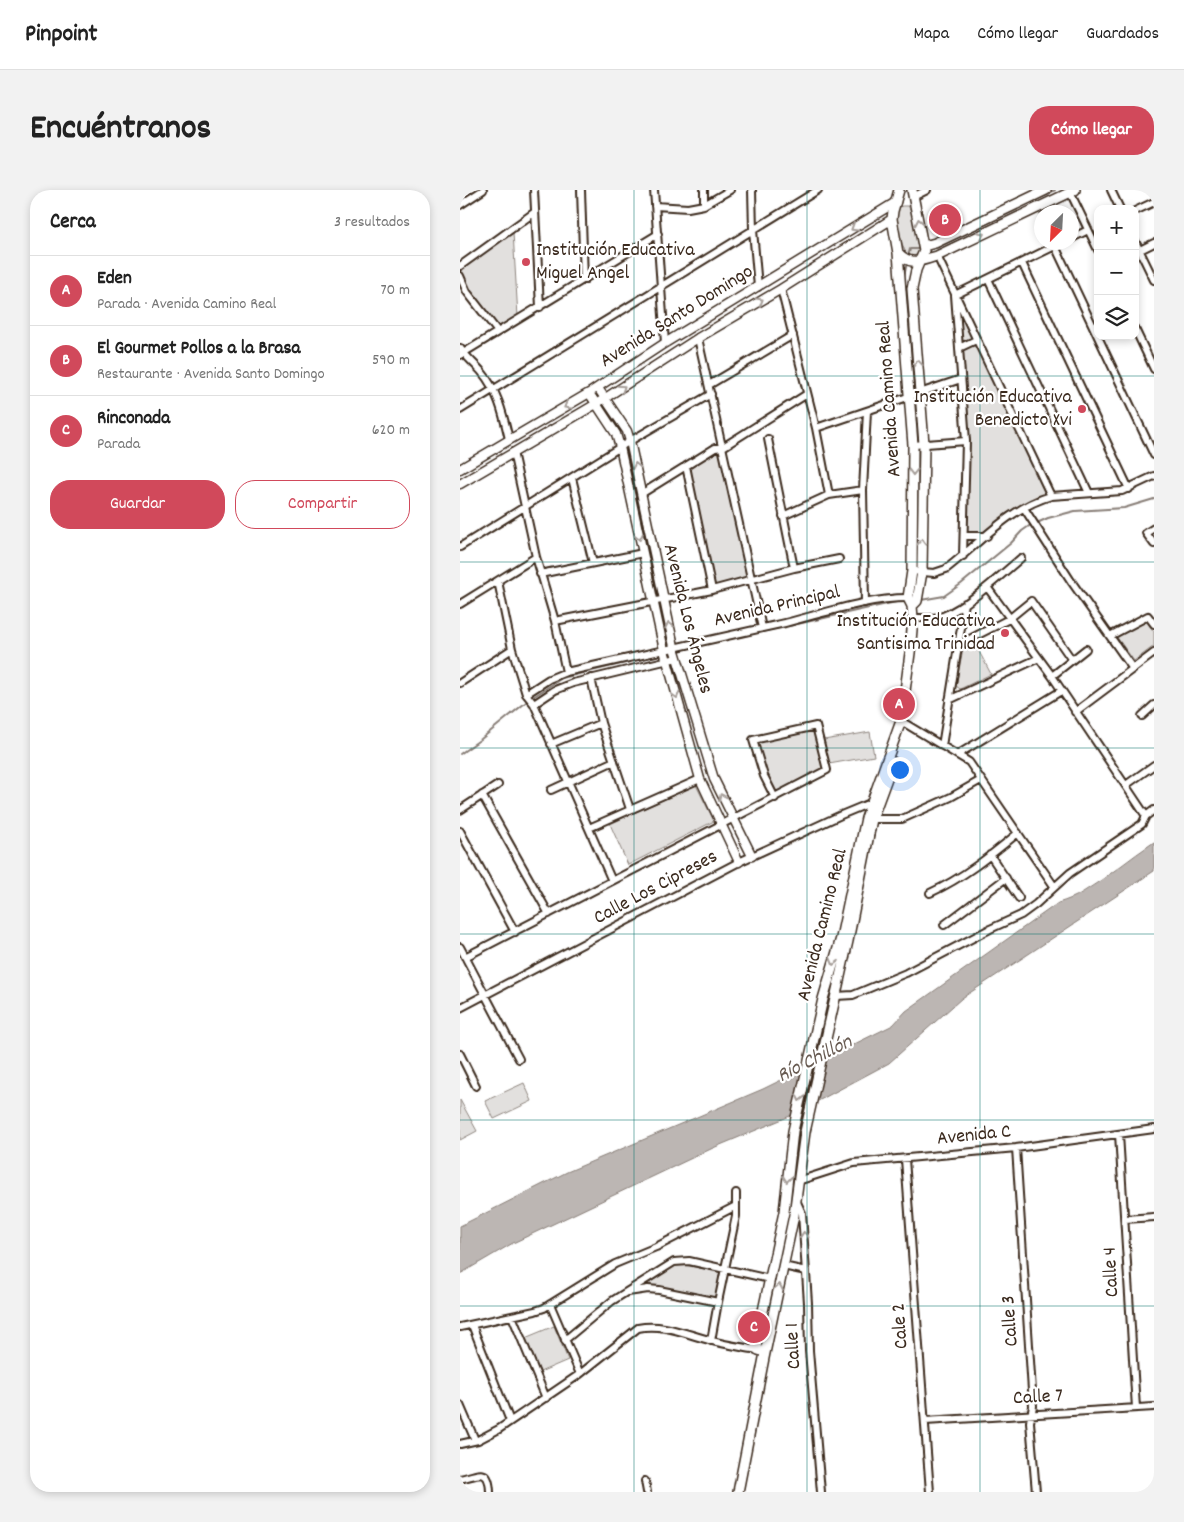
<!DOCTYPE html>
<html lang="es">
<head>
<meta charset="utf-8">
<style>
	:root { --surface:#fff; --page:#f2f2f2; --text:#222; --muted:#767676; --line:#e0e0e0; --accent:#d1495b }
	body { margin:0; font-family:Dekko,sans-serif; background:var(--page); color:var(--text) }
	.controls { position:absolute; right:15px; top:15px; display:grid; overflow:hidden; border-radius:10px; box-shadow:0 2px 8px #0003 }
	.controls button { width:45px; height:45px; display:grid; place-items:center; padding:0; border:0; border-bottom:1px solid var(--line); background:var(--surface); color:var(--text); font:25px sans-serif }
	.compass { position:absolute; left:574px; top:15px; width:45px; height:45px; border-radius:50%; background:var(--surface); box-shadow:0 2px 8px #0003; rotate:204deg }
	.you { position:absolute; left:439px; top:579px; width:18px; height:18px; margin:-12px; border:4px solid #fff; border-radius:50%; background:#1a73e8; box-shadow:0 0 0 8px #1a73e833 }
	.badge { display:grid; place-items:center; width:32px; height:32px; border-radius:50%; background:var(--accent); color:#fff; font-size:16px; font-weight:700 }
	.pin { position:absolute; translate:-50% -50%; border:2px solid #fff; box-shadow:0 1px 5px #0006 }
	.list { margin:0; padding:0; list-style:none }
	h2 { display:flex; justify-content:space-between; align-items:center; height:65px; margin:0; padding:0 20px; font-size:21px }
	h2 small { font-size:16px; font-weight:400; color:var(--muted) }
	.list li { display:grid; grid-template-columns:32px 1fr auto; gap:15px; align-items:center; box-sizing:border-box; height:70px; padding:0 20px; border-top:1px solid var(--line) }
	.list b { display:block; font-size:19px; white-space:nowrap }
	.list p { margin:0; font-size:16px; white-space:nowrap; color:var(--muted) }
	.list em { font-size:16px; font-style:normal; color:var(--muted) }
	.actions { display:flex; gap:10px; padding:15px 20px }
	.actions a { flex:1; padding:11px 0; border:1px solid var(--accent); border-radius:20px; text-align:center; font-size:18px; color:var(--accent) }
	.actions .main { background:var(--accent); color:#fff }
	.icon { flex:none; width:28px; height:28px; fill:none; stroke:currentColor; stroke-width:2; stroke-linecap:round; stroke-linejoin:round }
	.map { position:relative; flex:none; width:694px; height:1302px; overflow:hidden; border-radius:20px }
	header { display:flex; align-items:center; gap:30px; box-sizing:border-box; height:70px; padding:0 25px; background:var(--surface); border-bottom:1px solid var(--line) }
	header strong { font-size:24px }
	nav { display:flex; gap:28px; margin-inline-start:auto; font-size:18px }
	.intro { display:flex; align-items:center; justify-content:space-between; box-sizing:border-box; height:120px; padding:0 30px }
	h1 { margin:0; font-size:35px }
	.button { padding:12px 22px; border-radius:20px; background:var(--accent); color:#fff; font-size:18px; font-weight:700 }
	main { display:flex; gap:30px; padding:0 30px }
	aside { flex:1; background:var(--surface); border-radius:20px; box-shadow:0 2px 8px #0003 }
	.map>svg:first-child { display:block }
</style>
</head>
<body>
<header>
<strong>Pinpoint</strong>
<nav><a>Mapa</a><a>Cómo llegar</a><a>Guardados</a></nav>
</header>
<div class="intro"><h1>Encuéntranos</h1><a class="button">Cómo llegar</a></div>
<main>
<aside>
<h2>Cerca<small>3 resultados</small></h2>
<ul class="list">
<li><span class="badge">A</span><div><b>Eden</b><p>Parada · Avenida Camino Real</p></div><em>70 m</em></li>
<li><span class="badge">B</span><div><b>El Gourmet Pollos a la Brasa</b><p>Restaurante · Avenida Santo Domingo</p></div><em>590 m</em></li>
<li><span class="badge">C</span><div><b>Rinconada</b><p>Parada</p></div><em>620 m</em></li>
</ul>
<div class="actions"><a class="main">Guardar</a><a>Compartir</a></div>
</aside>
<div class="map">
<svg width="694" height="1302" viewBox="0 0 694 1302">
	<rect width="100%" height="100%" fill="#fff"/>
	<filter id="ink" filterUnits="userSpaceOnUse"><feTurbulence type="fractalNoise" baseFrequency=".02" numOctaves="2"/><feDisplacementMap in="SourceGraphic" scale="10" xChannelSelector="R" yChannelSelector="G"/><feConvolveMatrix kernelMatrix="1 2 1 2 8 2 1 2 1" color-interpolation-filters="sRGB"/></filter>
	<g filter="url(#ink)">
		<path fill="#e2e0de" stroke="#8e857e" d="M442,16H448L451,20L460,58C459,64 455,67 449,66C441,60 435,28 438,18Z
			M53,42L58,127L39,139L10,100L0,80Z
			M499,120L516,154L586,303L547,324L506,362L510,253Z
			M260,261L288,389L254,396L229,277Z
			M686,430L694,442V456L674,471L656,446Z
			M514,452L531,484L500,499L496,496L503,458Z
			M354,541L363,578L315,604L306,583L296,552Z
			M410,542L414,566L369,574L364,550Z
			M236,595L254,631L168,675L150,634Z
			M64,893L72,911L34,929L25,911Z
			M0,910L17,941L0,950Z
			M217,1075H224L260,1082L255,1108L191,1096L190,1093L191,1090L211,1077Z
			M94,1136L108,1170L80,1182L65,1148Z"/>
		<path fill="#bcb6b3" stroke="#887e77" d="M694,652V681L502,808L429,873L330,926L253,958L53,1053L0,1084V1036L107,982L303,899L433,835L446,821L598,713C607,710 616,707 623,702C648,687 670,668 694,652Z"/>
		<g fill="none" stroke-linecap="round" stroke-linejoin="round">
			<path stroke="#887e77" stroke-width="2" d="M589,3L595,0
				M448,67L450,59H462
				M444,87L447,72
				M452,183L453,203
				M577,333L588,328L615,321L664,318L694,309
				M461,410L484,406L501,394L551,353L562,341L572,334
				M216,461L436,412
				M0,564L21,549L70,509L102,488L202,464"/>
			<defs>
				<path id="minor" d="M74,0L80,117
					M121,0L124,90
					M194,0L205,153
					M244,0V15
					M292,0L293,40L298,97
					M651,0L660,19
					M610,2L638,60
					M453,7L467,0
					M0,15L23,0
					M195,16L228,18L244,15L270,0
					M675,21L694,12
					M612,48L628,40
					M675,51L694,90
					M595,56L694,265
					M680,60L694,53
					M477,66L591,306
					M562,73L669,299
					M0,76L75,22
					M0,86L7,102L38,142
					M528,89L629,303
					M321,99L356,238L369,305
					M675,139L694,179
					M238,148L302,438
					M0,158C6,167 14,173 21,181C38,201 43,224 49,249
					M499,158L516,150
					M0,165L198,44
					M249,195L333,145
					M0,220L358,0
					M356,238L501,189
					M308,249L334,378
					M453,255L506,251
					M53,262L76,367L95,431L106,482
					M226,276L252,400
					M112,288L133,373
					M181,304L255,258L263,257L347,204
					M564,318L611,391L673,479
					M323,326L369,305L403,300
					M694,338L686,343L694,354
					M505,346H527
					M0,357L170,251L251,204
					M503,366L506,251L495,105L603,52
					M452,381L474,383L486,379C520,353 549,318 591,306L662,301L694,286
					M80,384L183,363
					M38,391L52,459L66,504L74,514L95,500L113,493L217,468
					M527,397L592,486L686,626
					M405,413L403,300L407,221
					M0,414L76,367
					M453,428C463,428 474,429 483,426C508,416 540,386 561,368
					M95,431L252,400L334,378L379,369
					M650,446L688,426L694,434
					M498,455L549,429L571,411L612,470
					M592,486L626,459
					M131,488L141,533L170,619
					M0,493L52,459
					M66,504L89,489L106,482C179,466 252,450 325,433C365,423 407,408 448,408
					M489,510L579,468
					M74,514L152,691
					M615,522L694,463
					M682,526L694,515
					M441,531L509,572L594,696
					M91,554L141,533
					M482,556L505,413
					M497,565L601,501
					M666,595L694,575
					M91,600L154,571
					M22,605L89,724
					M0,620L38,595
					M412,629H442L491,607L521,590
					M129,638L240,589
					M0,641L55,742
					M530,665L559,708
					M470,703C503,688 530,666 558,643
					M484,735L546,688
					M0,757L59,869
					M5,767C126,705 247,643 367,580L356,536L293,550L304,586L315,608
					M376,806L393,805L446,783L530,739L561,725L576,714L610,683L682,634L686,626L694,620
					M0,818L279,672L381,625L410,613
					M0,864L16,896
					M659,944L676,1218
					M556,958L573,1216L570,1232L576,1302
					M445,969L470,1302
					M338,991L394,973L556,958L694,939
					M336,1010L342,1023L348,1113L349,1161L361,1302
					M665,1029L694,1027
					M323,1076L346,1081
					M168,1102L188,1099L199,1100L258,1112
					M90,1114L120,1184
					M52,1126L86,1208
					M12,1135L50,1231
					M0,1137L75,1121L84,1118L155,1074L196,1057L276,1016
					M105,1150L152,1111L214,1072L229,1071L310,1089
					M251,1151L258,1112L276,1026V1003
					M0,1215L15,1250
					M465,1231L694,1217
					M0,1254L18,1250L39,1239L120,1184L178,1138C202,1133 226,1144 249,1150C265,1155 282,1157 298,1160
					M0,1289C19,1285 29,1276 30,1302
					M185,1291L187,1302"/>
				<path id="tertiary" d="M138,198L167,241L170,251L215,461L254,589L292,666
					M129,203L156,244L160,257L204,460L240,589L279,672
					M0,279L129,203L205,153L436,12
					M0,294L136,214L238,148L321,99L432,29"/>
				<path id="secondary" d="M464,56L475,53L586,0
					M438,63C452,77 461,70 477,66L615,0
					M452,416L457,411L462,382L464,254L452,99L456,80L464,61L452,0
					M305,1162L298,1160L296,1154L324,1022L333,941L363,809L381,748L406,628L441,531L450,463L453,428L452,416L448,408L452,381L453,255L438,63L432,29L433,21L439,0
					M278,1302L304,1168L334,1025L345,942L388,751L412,629L433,572"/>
			</defs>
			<use href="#minor" stroke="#3b2a1e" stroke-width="10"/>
			<use href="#tertiary" stroke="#3b2a1e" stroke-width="11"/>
			<use href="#secondary" stroke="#3b2a1e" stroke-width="12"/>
			<use href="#minor" stroke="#fff" stroke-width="6"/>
			<use href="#tertiary" stroke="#fff" stroke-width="8"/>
			<use href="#secondary" stroke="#fff" stroke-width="9"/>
		</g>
		<defs><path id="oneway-chevron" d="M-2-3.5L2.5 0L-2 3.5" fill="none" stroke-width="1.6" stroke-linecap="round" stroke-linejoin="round" transform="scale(1.25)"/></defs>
		<g stroke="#a79f9a">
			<use href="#oneway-chevron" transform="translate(459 32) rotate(-101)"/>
			<use href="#oneway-chevron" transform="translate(394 38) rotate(148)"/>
			<use href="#oneway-chevron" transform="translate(521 45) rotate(-25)"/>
			<use href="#oneway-chevron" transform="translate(300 111) rotate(-31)"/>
			<use href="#oneway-chevron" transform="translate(458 173) rotate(-95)"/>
			<use href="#oneway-chevron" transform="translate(162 198) rotate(-33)"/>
			<use href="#oneway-chevron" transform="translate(107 216) rotate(150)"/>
			<use href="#oneway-chevron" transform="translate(176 276) rotate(-102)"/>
			<use href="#oneway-chevron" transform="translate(453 282) rotate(91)"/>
			<use href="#oneway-chevron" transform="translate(179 347) rotate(78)"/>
			<use href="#oneway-chevron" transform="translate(462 352) rotate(-89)"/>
			<use href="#oneway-chevron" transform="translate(209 435) rotate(-102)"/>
			<use href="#oneway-chevron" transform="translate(216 505) rotate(74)"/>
			<use href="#oneway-chevron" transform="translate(262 607) rotate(-115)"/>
			<use href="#oneway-chevron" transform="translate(374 772) rotate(106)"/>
			<use href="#oneway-chevron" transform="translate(340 908) rotate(103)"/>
			<use href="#oneway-chevron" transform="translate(327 989) rotate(96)"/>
			<use href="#oneway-chevron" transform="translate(344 1045) rotate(-94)"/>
			<use href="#oneway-chevron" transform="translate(319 1097) rotate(-78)"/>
		</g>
	</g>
	<path fill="none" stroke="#0f766e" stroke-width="1" stroke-opacity="0.55" d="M174,0V1302M347,0V1302M520,0V1302M0,186H694M0,372H694M0,558H694M0,744H694M0,930H694M0,1116H694"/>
	<g fill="#d1495b" stroke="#fff" stroke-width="2">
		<circle cx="66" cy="72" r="5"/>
		<circle cx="622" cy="219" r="5"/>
		<circle cx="545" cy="443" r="5"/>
	</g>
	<g text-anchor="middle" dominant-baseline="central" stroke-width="4.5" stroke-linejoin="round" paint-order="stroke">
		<g font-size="20" fill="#3b2a1e" stroke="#fff" text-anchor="end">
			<text x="76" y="61" text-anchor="start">Institución Educativa<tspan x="76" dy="23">Miguel Angel</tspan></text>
			<text x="612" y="208">Institución Educativa<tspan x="612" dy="23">Benedicto Xvi</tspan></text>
			<text x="535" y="432">Institución Educativa<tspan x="535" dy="23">Santisima Trinidad</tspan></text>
		</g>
		<g font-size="20" fill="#3b2a1e" stroke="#fff">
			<text transform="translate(217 127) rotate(-32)">Avenida Santo Domingo</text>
			<text transform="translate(430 209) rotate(-94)">Avenida Camino Real</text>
			<text transform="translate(317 417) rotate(-13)">Avenida Principal</text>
			<text transform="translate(227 429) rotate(76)">Avenida Los Ángeles</text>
			<text transform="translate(196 698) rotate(-28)">Calle Los Cipreses</text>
			<text transform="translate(363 735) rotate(-76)">Avenida Camino Real</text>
			<text transform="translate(514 946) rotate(-6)">Avenida C</text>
			<text transform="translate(652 1082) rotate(-93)">Calle 4</text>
			<text transform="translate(551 1131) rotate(-94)">Calle 3</text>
			<text transform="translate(441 1136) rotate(-94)">Cale 2</text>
			<text transform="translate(334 1156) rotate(-93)">Calle 1</text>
			<text transform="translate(578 1208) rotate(-3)">Calle 7</text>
		</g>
		<g font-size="21" font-style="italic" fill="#685b52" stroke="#fff">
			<text transform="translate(355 870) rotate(-27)">Río Chillón</text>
		</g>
	</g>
</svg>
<div class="controls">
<button>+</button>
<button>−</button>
<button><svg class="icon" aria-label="layers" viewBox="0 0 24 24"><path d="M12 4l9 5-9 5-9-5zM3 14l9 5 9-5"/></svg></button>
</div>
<svg class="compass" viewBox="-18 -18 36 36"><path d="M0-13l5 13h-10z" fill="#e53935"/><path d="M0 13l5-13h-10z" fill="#767676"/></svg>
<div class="you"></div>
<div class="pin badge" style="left:439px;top:514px">A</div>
<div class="pin badge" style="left:485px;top:30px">B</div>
<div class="pin badge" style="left:294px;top:1137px">C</div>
</div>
</main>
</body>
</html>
